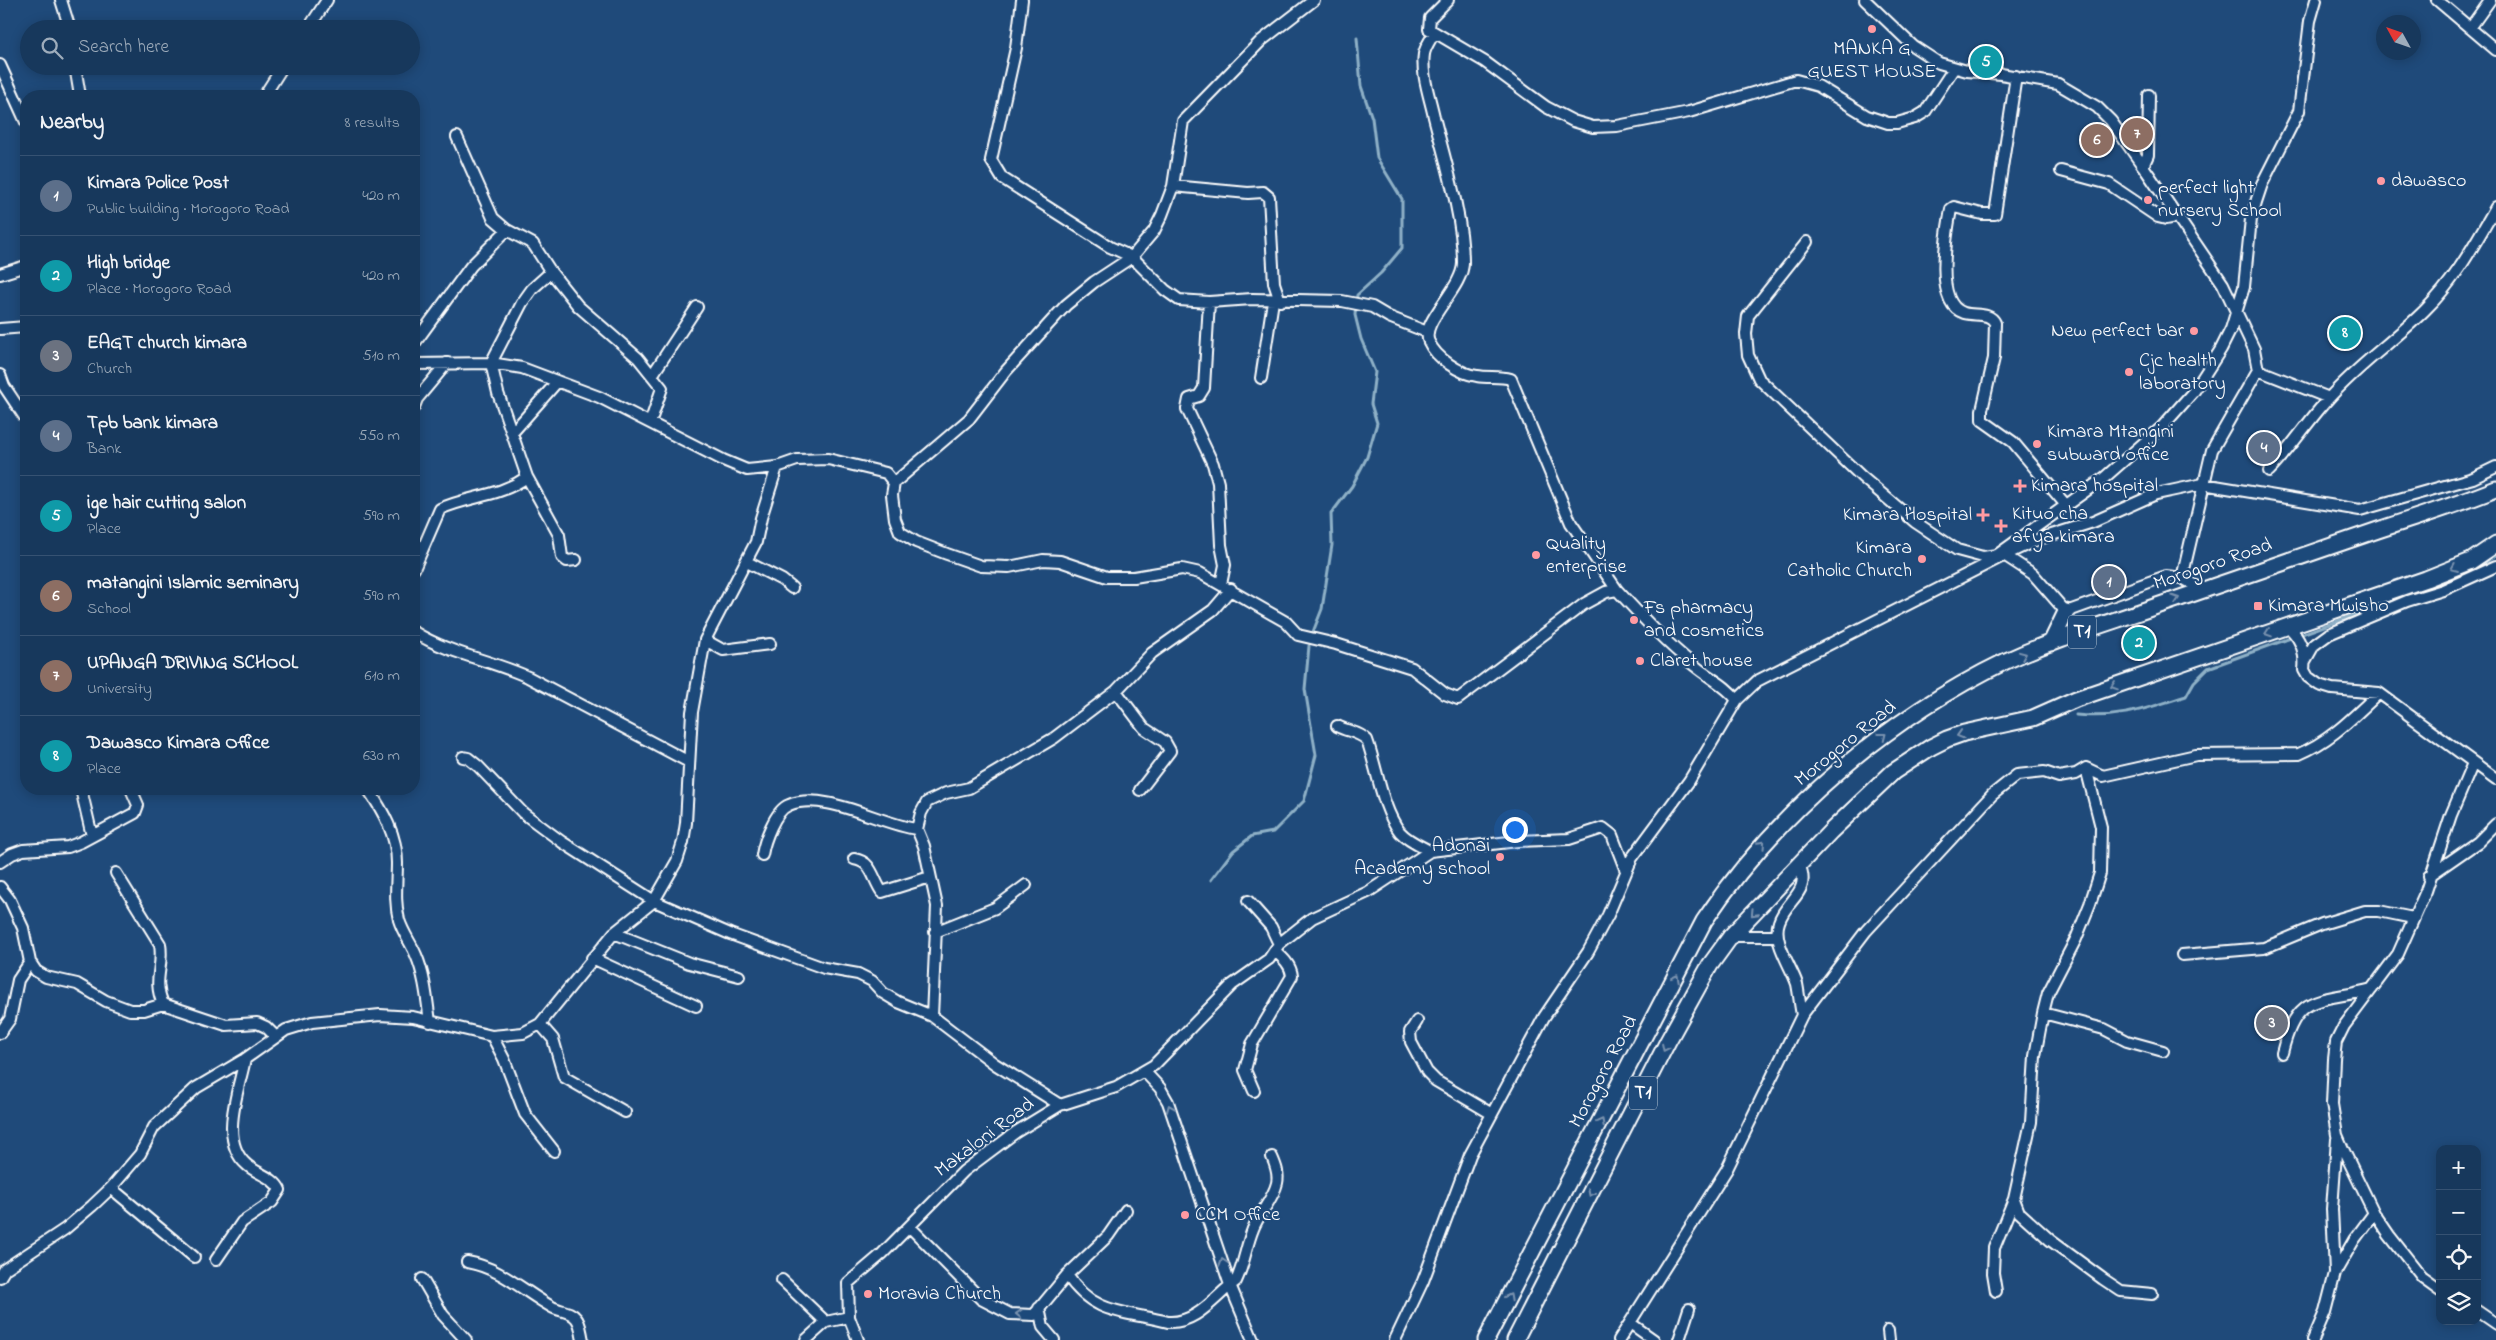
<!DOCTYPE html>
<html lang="en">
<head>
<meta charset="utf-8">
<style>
	:root { --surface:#17385c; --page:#203f62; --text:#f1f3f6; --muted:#9eacbb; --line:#365272; --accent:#8bbbb9 }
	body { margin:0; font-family:"Indie Flower",sans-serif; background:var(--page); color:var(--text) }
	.controls { position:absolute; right:15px; bottom:15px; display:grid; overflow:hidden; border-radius:10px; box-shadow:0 2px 12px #0003 }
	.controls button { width:45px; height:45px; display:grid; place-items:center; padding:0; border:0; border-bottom:1px solid var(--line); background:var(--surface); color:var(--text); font:25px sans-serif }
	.compass { position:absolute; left:2376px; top:15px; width:45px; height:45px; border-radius:50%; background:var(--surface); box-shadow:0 2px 12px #0003; rotate:310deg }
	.you { position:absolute; left:1514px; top:829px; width:18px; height:18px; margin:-12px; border:4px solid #fff; border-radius:50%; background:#1a73e8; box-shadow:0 0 0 8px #1a73e833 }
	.badge { display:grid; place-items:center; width:32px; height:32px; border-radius:50%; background:var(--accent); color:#fff; font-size:16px; font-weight:700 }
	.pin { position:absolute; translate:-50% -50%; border:2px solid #fff; box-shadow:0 1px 5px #0006 }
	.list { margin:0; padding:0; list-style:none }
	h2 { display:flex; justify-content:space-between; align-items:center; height:65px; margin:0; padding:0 20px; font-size:21px }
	h2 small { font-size:16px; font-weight:400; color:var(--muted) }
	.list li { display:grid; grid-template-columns:32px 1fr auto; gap:15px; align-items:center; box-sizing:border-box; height:80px; padding:0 20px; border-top:1px solid var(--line) }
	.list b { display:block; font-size:19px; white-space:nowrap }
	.list p { margin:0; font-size:16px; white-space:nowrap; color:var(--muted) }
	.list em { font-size:16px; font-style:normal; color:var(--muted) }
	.icon { flex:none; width:28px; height:28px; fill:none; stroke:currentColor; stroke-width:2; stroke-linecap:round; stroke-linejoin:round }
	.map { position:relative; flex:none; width:2496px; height:1340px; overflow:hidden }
	.search { position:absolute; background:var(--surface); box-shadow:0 2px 12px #0003; left:20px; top:20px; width:400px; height:55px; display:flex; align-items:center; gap:12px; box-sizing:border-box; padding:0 18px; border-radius:28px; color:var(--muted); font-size:19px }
	.panel { position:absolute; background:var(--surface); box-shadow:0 2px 12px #0003; left:20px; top:90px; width:400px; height:705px; border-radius:20px }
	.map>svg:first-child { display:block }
</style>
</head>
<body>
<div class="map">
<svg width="2496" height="1340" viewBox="0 0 2496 1340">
	<rect width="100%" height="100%" fill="#1f4a7a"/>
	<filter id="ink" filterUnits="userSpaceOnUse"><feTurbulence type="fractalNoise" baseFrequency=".02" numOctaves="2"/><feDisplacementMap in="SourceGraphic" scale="10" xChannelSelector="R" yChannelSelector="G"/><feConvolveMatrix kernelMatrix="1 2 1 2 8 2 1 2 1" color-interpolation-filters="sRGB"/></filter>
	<g filter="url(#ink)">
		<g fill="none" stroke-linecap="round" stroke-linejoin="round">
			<path stroke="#8fb1c7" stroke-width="3" d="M2418,592L2469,572L2496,555
				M1313,632L1322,609L1332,545L1331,514L1352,486L1367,457L1377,423L1371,404L1375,372L1361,339L1355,315L1357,295L1381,273L1402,248V199L1377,158L1372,118L1361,86L1357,38
				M2076,715C2120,719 2145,709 2186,696L2194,682L2208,668L2396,600
				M1211,880L1233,851L1252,836L1273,832L1304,801L1316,755L1305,689L1309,646"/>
			<defs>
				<path id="minor" d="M61,0L70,29
					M1022,0L1016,48L991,160L1002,178L1110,247L1132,257L1165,290L1179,300L1209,302L1252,299L1342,301L1372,307L1389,317L1427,332
					M1314,0L1261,41L1183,121L1173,186L1162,215L1154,231L1132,257L1094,282L1066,305L1006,371L969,419L894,483L892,495L895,519L900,532L916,542L947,554L981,566L1009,567L1043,560L1060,561L1107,577H1134L1182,569L1200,573L1286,622L1298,635L1336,644L1412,668L1445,694L1458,699L1584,604L1606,592L1617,590C1642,617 1666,643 1695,666C1709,678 1726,685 1737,700
					M1448,0L1430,18L1429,29L1485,62L1546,107L1573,121L1593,127L1617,126L1689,112L1796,80L1818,86L1867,116L1888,123H1897L1915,118L1925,112L1954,68
					M1865,0L1913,46L1939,63L1967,71L2001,74L2058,84L2097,107L2111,121L2143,166L2223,284L2254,349L2258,370L2212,450L2182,578
					M2437,0L2496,50
					M2470,28L2490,0
					M308,29L327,0
					M1434,33C1431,39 1425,47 1424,54C1421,74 1430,98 1434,117C1445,160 1463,218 1463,262C1464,288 1419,322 1429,342C1436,358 1460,374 1477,376C1488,378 1499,376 1511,379L1571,523L1617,590
					M0,65L26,122
					M75,66L80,96
					M2016,76L1995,214H1982L1954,207L1951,209C1947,232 1933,304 1964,313C1975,316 1990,312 1995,323L1994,358L1982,410V420L2013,442L2065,504
					M264,96L283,66
					M457,137L493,218L507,230L533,244L551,272L578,306L638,358L662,388L650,423
					M2143,166L2148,155L2149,95
					M2061,171L2109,184L2158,217L2166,219L2176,217
					M1173,186L1248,193L1263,192L1269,197L1274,283L1280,301
					M1807,242L1748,316L1746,334L1748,355L1759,379L1862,477L1915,522L1957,550L1983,557L1997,555L2104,478L2162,427L2194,391L2221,349L2231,329L2244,287L2251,219L2256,202L2262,184L2299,111L2310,21L2316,0
					M551,272L532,289L522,303L491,363L498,393L527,477L559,535L562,557L567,561L576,560
					M0,274L26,266
					M1209,302L1204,388L1199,396L1189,399L1187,409L1213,464L1218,483L1221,545L1225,565L1221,584
					M0,329L26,327
					M414,344L471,266L507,230
					M414,364L491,363L522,368L599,397L723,460L747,470L777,467L797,460L828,459L886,473L894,483
					M2258,370L2329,398
					M653,374L697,307
					M0,375L4,386L26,419
					M1261,378L1273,301
					M414,407L417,399L447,363
					M512,433L557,382
					M2269,471C2291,448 2308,421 2329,398C2358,365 2394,341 2425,310C2455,281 2475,243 2496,207
					M2001,553L2033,574L2066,612L2166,576L2182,578L2203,590
					M747,562L782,580L792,588
					M414,569L440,509C471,495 497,498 527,477
					M2287,626C2300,637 2306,653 2304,670L2308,677L2319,685L2332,689L2379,693L2496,779
					M414,632C449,654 491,660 528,677L689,762
					M705,640L723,650L770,644
					M2305,661L2314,645L2329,634L2407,601L2443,590L2496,566
					M1116,691L1144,728L1165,742L1170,751L1140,790
					M1337,726C1348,732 1358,731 1367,740C1377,768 1382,809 1400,832C1408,841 1420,846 1430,851
					M463,757L468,758L478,766L523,813L562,842L654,901L730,934L824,968L858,974L872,981L883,993L898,1002L932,1016L995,1064L1060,1105
					M2086,768L2101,827L2100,873L2090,904L2076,939L2048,993L2043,1013L2035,1056L2031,1122L2014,1199L2019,1212L2050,1240L2103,1279L2121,1291L2152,1294
					M2086,768L2103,776L2196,755L2299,754C2331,741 2354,716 2379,693
					M81,789L92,836
					M368,789C383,811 397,835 397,863C397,883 394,900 399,920C403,933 411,943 416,955C425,976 427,1000 430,1022
					M762,855C764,842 775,810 789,805C825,790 881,825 917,829
					M854,859C873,862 872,878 882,892L930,877
					M0,862L12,854L23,850L68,847L81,842L135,813L138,805L131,789
					M1799,864C1812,893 1787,898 1779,922C1772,941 1791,966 1797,984C1799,994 1800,1005 1802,1015
					M116,873L160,944C164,968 152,979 163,1004
					M2429,876L2478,842L2496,824
					M0,887L10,900L23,928L30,962L36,971L46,977L77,984L106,1001L130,1010H144L163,1004L226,1025L257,1023L266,1027L276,1037
					M1248,901L1271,927L1279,944
					M935,932L995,908L1026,885
					M614,933L689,963L739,976
					M1731,936H1778
					M2182,955L2264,948L2322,924L2365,911H2379L2413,918
					M592,958L696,1006
					M2043,1013L2104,1029L2127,1041L2163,1051
					M932,1016L937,906L924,846L917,829L921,813L927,802L946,793L969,788L1054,738L1116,691L1152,653L1213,610L1231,589
					M1417,1021L1410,1032L1411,1042L1427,1072L1436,1081L1492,1114
					M540,1024L553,1039L564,1077L625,1112
					M0,1033L10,1019L18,980L30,962
					M492,1036L504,1059L525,1114L554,1151
					M2282,1053C2297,990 2320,1003 2372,989
					M1144,1071L1160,1088L1168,1102L1230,1285L1253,1340
					M1254,1091L1245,1070L1252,1044L1292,976C1291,965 1283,958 1275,951
					M111,1188L194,1257
					M910,1227L981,1299L1010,1314L1034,1315L1067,1275L1108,1236L1126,1210
					M216,1260L242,1222L272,1202L280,1190C274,1177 257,1174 247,1165C218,1141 239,1090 245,1059
					M467,1262C501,1268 523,1291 552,1307C559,1311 571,1311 576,1318C581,1323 581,1333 583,1340
					M2335,1272L2332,1209L2337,1139
					M1067,1275C1094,1316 1126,1311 1168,1322C1197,1324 1215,1296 1236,1281C1244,1265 1246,1246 1253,1229C1259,1213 1273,1200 1277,1183C1279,1174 1276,1166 1272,1157
					M0,1277L5,1269L65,1229L92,1206L111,1188L140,1154L154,1127L196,1088L245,1059L286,1030L312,1022L380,1015L413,1017L492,1036L523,1033L540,1024L614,933L654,901L677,861L683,842L686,823L692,712L705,640L756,542L761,518L777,467
					M422,1279L443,1315L466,1340
					M782,1280L826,1322
					M2440,1290L2422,1277L2389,1235L2374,1213L2343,1149L2337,1135L2332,1104L2334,1059L2336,1042L2344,1026L2398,954L2426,891L2451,815L2473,763
					M1996,1291L1993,1273L1994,1248L2014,1199
					M1039,1308L1043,1327L1054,1340
					M2477,1311L2496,1324
					M849,1317L848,1283L882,1254L964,1171L1016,1132L1060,1105L1116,1087L1154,1065L1232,985L1269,959L1279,944L1312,918L1368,892L1430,851L1518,841L1569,839L1603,828L1612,835L1626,871
					M1630,1323L1654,1340
					M1888,1331L1889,1340
					M806,1340L826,1322L849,1317L858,1340
					M1395,1340L1423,1281L1470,1155L1544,1017L1588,952L1608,915L1632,858L1689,781L1737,700L1757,681L2005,555L2039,539L2093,522L2156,494L2203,484L2360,510L2473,478L2496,467
					M1619,1340L1727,1169L1802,1015L1866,931L1992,795L2017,775L2044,772L2059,777L2076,774L2086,768
					M1679,1340L1689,1309
					M2313,1340L2325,1312L2335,1273L2354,1240L2374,1213"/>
				<path id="highway" d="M2051,643L2066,612
					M1486,1340L1704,921C1777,812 1888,718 2006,661C2054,639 2105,624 2154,607C2229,581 2303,556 2378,530C2417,517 2457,505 2496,489
					M1515,1340L1668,1041L1710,965L1731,936L1831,831L1893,772L1931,747L1947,739L1964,733L2033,718L2076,699L2426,579L2471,561L2496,544"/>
			</defs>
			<use href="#minor" stroke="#fff" stroke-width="14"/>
			<use href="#highway" stroke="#fff" stroke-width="19"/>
			<use href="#minor" stroke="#1f4a7a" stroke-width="10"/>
			<use href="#highway" stroke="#1f4a7a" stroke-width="15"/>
		</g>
		<defs><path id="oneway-chevron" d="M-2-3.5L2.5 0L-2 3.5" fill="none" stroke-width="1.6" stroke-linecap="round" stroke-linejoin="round" transform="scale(1.25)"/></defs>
		<g stroke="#7992af">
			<use href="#oneway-chevron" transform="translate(2454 568) rotate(157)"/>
			<use href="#oneway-chevron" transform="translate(2176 599) rotate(-19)"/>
			<use href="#oneway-chevron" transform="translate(2268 633) rotate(161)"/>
			<use href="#oneway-chevron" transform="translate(2023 655) rotate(-22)"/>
			<use href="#oneway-chevron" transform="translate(2114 686) rotate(161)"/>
			<use href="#oneway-chevron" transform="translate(1960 735) rotate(163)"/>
			<use href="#oneway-chevron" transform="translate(1883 736) rotate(-38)"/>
			<use href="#oneway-chevron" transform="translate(1762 844) rotate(-47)"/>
			<use href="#oneway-chevron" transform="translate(1754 913) rotate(133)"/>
			<use href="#oneway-chevron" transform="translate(1676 978) rotate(-62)"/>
			<use href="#oneway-chevron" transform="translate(1665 1048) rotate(116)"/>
			<use href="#oneway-chevron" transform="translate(1170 1108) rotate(-112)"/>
			<use href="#oneway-chevron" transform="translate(1601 1122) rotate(-62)"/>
			<use href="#oneway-chevron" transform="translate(1591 1193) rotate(117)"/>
			<use href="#oneway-chevron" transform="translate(1223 1262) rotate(-108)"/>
			<use href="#oneway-chevron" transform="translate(1509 1297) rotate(-62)"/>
			<use href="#oneway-chevron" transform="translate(1019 1314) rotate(-178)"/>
		</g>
	</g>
	<g fill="#ff9aa2" stroke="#1f4a7a" stroke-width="2">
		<circle cx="1872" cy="29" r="5"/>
		<circle cx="2381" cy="181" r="5"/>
		<circle cx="2148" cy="200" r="5"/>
		<circle cx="2194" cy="331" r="5"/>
		<circle cx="2129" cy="372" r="5"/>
		<circle cx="2037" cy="444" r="5"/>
		<path d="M2017.5 478.5h5v5h5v5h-5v5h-5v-5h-5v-5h5z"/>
		<path d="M1980.5 507.5h5v5h5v5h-5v5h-5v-5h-5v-5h5z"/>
		<path d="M1998.5 518.5h5v5h5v5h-5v5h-5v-5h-5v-5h5z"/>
		<circle cx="1536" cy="555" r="5"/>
		<circle cx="1922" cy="559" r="5"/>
		<rect x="2253" y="601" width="10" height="10" rx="2.5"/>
		<circle cx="1634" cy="620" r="5"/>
		<circle cx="1640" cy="661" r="5"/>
		<circle cx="1500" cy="857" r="5"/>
		<circle cx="1185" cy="1215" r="5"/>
		<circle cx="868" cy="1294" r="5"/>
	</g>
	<g text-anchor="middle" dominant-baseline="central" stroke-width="4.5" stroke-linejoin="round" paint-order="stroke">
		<g fill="#1f4a7a" stroke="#bcc9d7" stroke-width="1">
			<rect x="2068" y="615.5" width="28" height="33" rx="4"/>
			<rect x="1629" y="1076.5" width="28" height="33" rx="4"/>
		</g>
		<g font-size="19" font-weight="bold" fill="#fff">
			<text x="2082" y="632">T1</text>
			<text x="1643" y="1093">T1</text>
		</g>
		<g font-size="20" fill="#fff" stroke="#1f4a7a" text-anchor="start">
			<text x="1872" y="49" text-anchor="middle">MANKA G<tspan x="1872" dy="23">GUEST HOUSE</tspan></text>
			<text x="2391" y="181">dawasco</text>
			<text x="2158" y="188">perfect light<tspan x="2158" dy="23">nursery School</tspan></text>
			<text x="2184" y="331" text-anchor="end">New perfect bar</text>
			<text x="2139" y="361">Cjc health<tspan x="2139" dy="23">laboratory</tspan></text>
			<text x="2047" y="432">Kimara Mtangini<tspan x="2047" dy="23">subward office</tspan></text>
			<text x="2031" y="486">Kimara hospital</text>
			<text x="2012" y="514">Kituo cha<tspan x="2012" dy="23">afya kimara</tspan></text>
			<text x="1972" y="515" text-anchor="end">Kimara Hospital</text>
			<text x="1546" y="544">Quality<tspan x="1546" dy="23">enterprise</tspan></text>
			<text x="1912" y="548" text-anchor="end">Kimara<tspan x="1912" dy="23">Catholic Church</tspan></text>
			<text x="2268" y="606">Kimara Mwisho</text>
			<text x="1644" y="608">Fs pharmacy<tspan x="1644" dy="23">and cosmetics</tspan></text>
			<text x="1650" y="661">Claret house</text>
			<text x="1490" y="846" text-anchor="end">Adonai<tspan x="1490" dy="23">Academy school</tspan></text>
			<text x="1195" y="1215">CCM Office</text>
			<text x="878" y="1294">Moravia Church</text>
		</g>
		<g font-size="20" fill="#fff" stroke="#1f4a7a">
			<text transform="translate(2213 565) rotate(-19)">Morogoro Road</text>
			<text transform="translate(1846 744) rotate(-39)">Morogoro Road</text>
			<text transform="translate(1604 1072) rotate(-62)">Morogoro Road</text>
			<text transform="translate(985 1138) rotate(-37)">Makaloni Road</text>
		</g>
	</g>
</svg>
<div class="controls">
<button>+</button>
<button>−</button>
<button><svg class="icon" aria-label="locate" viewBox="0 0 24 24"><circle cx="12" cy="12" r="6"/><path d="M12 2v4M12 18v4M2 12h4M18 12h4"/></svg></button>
<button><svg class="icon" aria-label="layers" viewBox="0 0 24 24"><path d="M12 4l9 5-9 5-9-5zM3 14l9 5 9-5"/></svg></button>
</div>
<svg class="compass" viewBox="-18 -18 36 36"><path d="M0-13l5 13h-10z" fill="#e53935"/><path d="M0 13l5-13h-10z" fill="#9eacbb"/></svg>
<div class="you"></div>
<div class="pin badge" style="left:2109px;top:582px;background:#5c6f8a">1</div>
<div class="pin badge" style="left:2139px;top:643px;background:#0f9aa8">2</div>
<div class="pin badge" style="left:2272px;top:1023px;background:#6b7280">3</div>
<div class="pin badge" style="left:2264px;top:448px;background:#5c6f8a">4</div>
<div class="pin badge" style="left:1986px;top:62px;background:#0f9aa8">5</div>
<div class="pin badge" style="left:2097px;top:140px;background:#8d6e63">6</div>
<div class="pin badge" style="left:2137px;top:134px;background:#8d6e63">7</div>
<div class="pin badge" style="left:2345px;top:333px;background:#0f9aa8">8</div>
<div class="search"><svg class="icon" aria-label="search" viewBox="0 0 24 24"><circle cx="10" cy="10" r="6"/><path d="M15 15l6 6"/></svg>Search here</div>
<section class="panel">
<h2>Nearby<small>8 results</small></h2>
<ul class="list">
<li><span class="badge" style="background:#5c6f8a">1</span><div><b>Kimara Police Post</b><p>Public building · Morogoro Road</p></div><em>420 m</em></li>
<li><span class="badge" style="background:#0f9aa8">2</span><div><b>High bridge</b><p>Place · Morogoro Road</p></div><em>420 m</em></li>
<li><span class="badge" style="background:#6b7280">3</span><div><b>EAGT church kimara</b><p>Church</p></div><em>510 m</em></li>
<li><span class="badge" style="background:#5c6f8a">4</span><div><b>Tpb bank kimara</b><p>Bank</p></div><em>550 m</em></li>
<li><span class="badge" style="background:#0f9aa8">5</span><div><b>ige hair cutting salon</b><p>Place</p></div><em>590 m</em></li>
<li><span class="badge" style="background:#8d6e63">6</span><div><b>matangini Islamic seminary</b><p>School</p></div><em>590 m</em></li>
<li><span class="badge" style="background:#8d6e63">7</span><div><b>UPANGA DRIVING SCHOOL</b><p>University</p></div><em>610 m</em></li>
<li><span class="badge" style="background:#0f9aa8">8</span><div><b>Dawasco Kimara Office</b><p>Place</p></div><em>630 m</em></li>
</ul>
</section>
</div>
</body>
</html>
